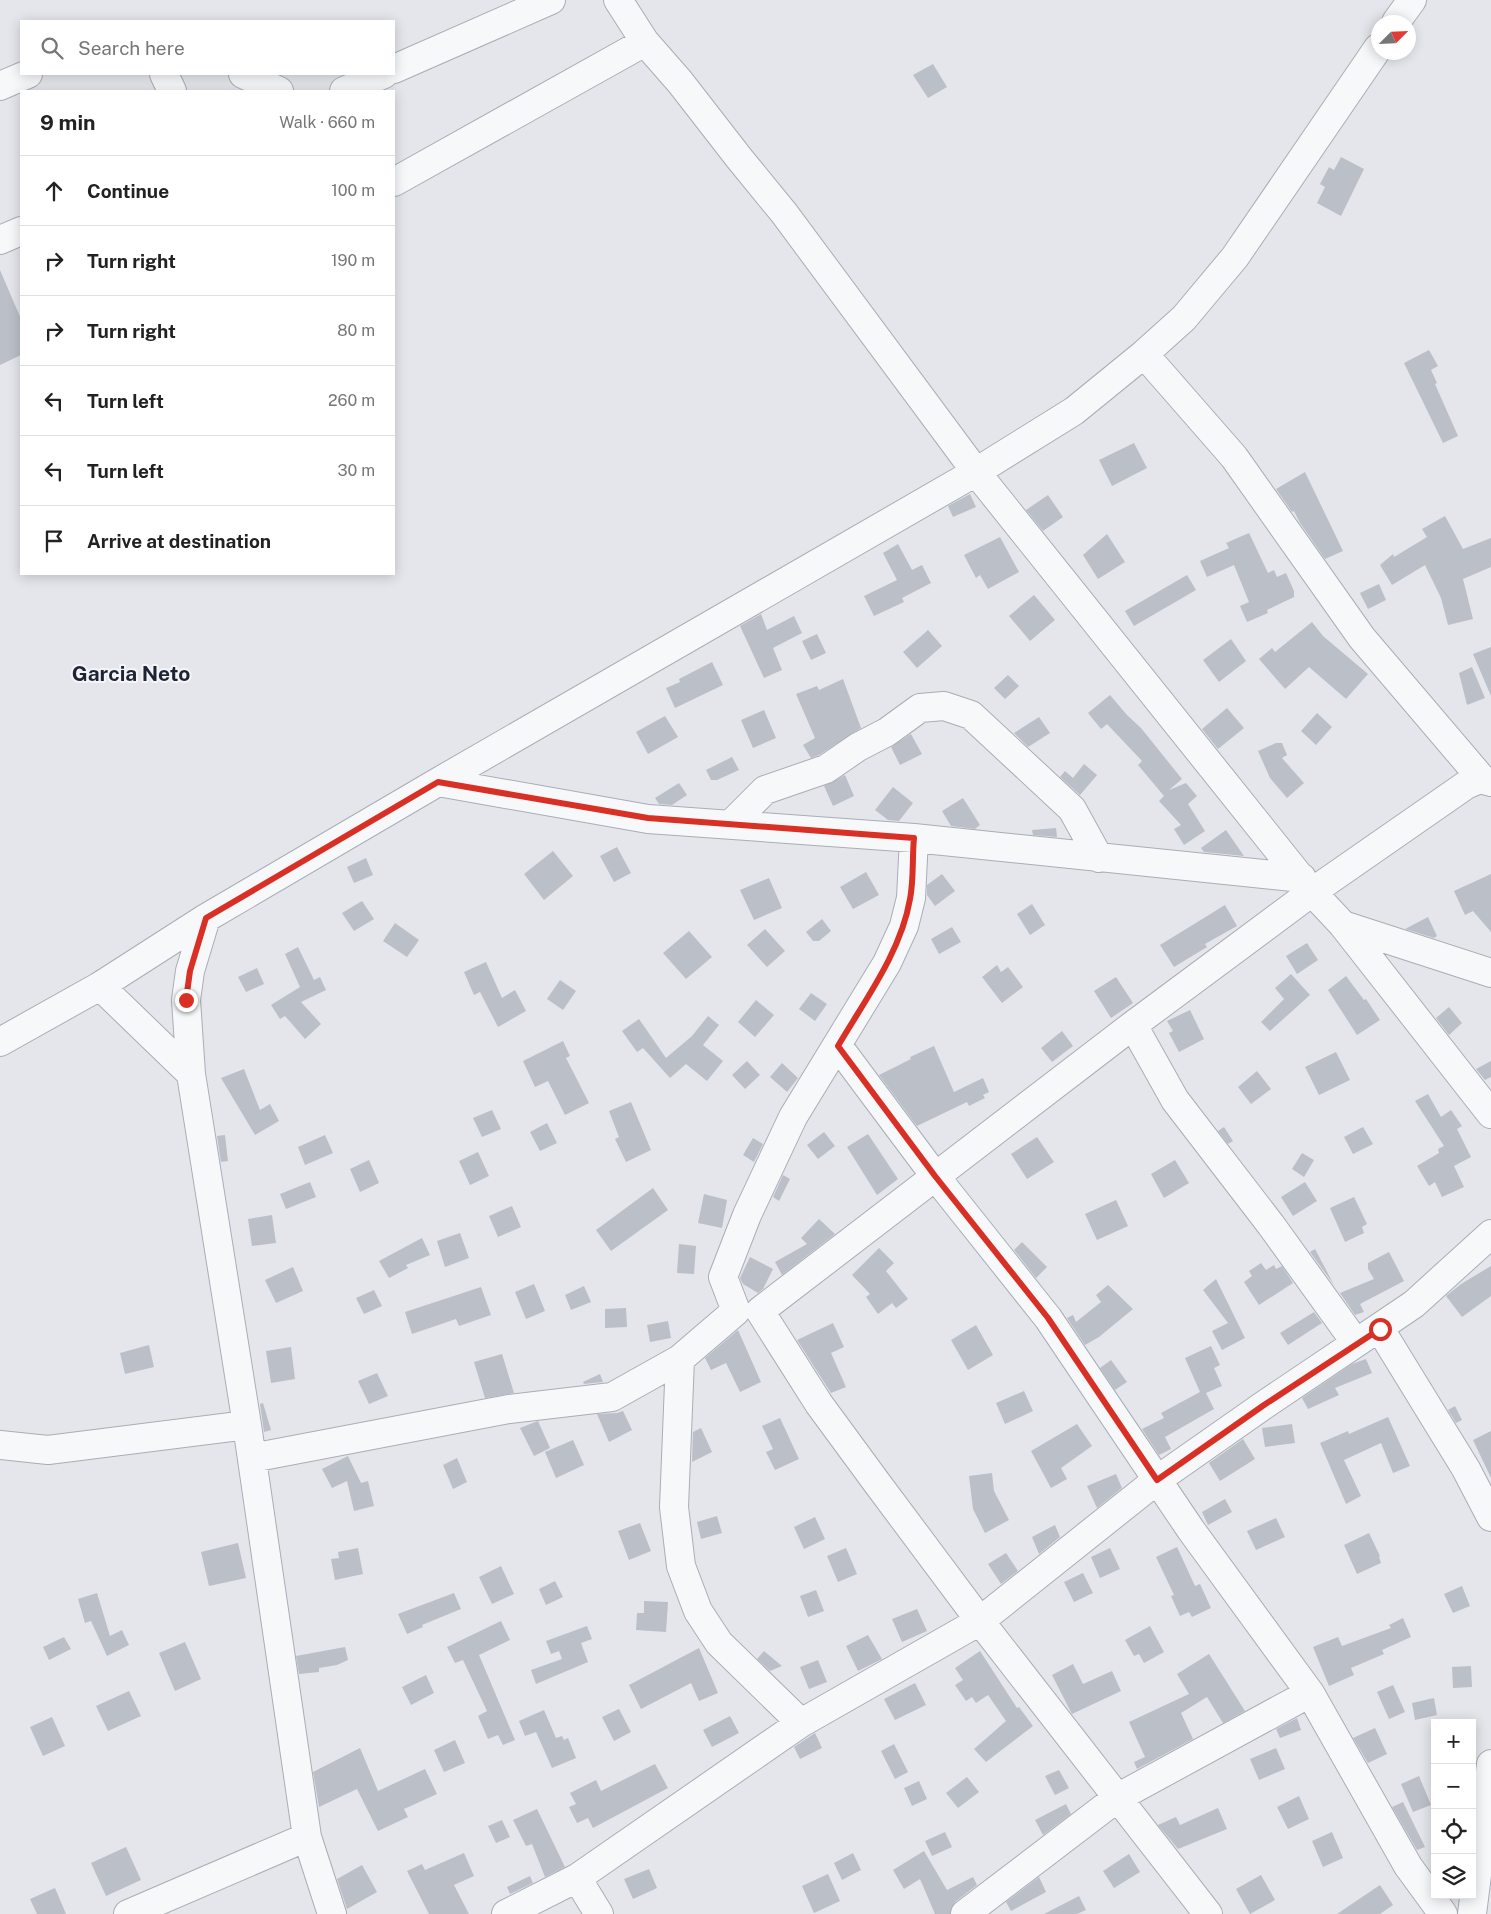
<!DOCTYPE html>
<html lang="en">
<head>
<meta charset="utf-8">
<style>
	:root { --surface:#fff; --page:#f6f6f6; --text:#222; --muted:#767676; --line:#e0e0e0 }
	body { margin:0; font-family:"Public Sans",sans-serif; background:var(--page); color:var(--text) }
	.controls { position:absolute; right:15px; bottom:15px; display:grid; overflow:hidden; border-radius:0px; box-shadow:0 2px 12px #0003 }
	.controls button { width:45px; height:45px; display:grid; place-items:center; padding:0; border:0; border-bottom:1px solid var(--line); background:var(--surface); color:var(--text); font:25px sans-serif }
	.compass { position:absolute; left:1371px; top:15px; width:45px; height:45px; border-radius:50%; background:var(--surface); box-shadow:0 2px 12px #0003; rotate:66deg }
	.stop { position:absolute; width:15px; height:15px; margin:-11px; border:4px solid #d93025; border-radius:50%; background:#fff }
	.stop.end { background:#d93025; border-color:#fff; box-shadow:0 1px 5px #0008 }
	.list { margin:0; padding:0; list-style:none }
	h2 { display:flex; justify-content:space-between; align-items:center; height:65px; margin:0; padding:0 20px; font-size:21px }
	h2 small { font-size:16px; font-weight:400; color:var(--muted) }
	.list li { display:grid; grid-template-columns:32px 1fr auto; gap:15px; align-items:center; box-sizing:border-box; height:70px; padding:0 20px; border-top:1px solid var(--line) }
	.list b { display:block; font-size:19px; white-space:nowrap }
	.list em { font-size:16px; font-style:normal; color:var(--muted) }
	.icon { flex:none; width:28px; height:28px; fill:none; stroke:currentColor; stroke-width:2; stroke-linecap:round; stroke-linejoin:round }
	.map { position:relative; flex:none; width:1491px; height:1914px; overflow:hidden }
	.search { position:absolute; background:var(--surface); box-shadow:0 2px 12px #0003; left:20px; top:20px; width:375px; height:55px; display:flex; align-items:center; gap:12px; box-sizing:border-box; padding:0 18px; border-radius:0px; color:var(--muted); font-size:19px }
	.panel { position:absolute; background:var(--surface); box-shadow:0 2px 12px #0003; left:20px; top:90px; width:375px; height:485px; border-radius:0px }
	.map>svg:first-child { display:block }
</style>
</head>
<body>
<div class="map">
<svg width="1491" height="1914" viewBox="0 0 1491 1914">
	<rect width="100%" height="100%" fill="#e4e6eb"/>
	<path fill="#bbbfc8" d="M933,64L947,87L928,98L913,75Z
		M1341,157L1364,169L1341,216L1317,203L1325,187L1320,184L1329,167L1334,170Z
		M0,270L21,319V355L0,365Z
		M1429,350L1438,366L1431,370L1437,383L1435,384L1458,436L1443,443L1404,363Z
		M1134,443L1147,468L1112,486L1099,460Z
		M1305,472L1343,551L1325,559L1300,523L1294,511L1292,512L1276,489Z
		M970,494L976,507L953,517L948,506Z
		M1048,495L1063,517L1043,531L1026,510Z
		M1445,516L1463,549L1491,538V567L1463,579L1473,619L1448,625L1441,598L1425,565L1392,585L1380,565L1393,554L1394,557L1427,537L1422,529Z
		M1249,533L1268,573L1274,570L1277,577L1286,573L1294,591V597L1267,610L1268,613L1247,622L1240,606L1249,602L1234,565L1207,577L1200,561L1229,548L1226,543Z
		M1107,534L1125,562L1098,579L1083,555Z
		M1000,537L1019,572L988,589L980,575L976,578L964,555Z
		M898,544L912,570L922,565L931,583L902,598L904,602L874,616L864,596L897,580L883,553Z
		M1187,575L1196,590L1134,626L1125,611Z
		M1379,584L1386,600L1368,609L1360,593Z
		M1034,595L1055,620L1030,641L1009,616Z
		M761,614L767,630L794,616L802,633L773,648L782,670L764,678L740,626Z
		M1312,622L1323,636L1368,674L1346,699L1309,667L1285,689L1259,659L1272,648L1275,652Z
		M928,630L942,646L917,668L903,652Z
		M817,634L826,653L811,660L802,641Z
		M1231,639L1246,661L1219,682L1203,660Z
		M1491,647V696L1473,654Z
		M712,662L723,685L675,708L666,688L680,682L679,679Z
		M1472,667L1485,698L1467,705L1459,673Z
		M1008,675L1019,686L1005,699L994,688Z
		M843,679L861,728L819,755L811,758L803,745L815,738L796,694L817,686L819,690Z
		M1110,695L1127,715L1141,728L1182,779L1169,790L1186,783L1197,796L1188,804L1205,831L1184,845L1174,829L1181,825L1159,801L1164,796L1138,765L1142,761L1107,724L1101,729L1088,713Z
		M1227,708L1244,728L1218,749L1202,729Z
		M764,710L776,738L753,748L741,720Z
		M1317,713L1332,727L1316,745L1301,731Z
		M665,716L678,737L648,754L636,732Z
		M1039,717L1050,733L1028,747L1014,733Z
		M911,734L922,754L900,765L891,747Z
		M1276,743H1282L1287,755L1282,758L1304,783L1287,798L1270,778L1258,751Z
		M732,757L739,770L717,780H711L706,770Z
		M1084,764L1097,775L1080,795L1060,777L1065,771L1073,778Z
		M845,775L854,796L833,806L824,786Z
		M679,783L687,795L672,805L659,804L655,798Z
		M893,787L913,803L899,821L888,820L875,810Z
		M963,798L980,825L975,829L951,826L942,811Z
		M1056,828L1057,837L1033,835L1032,830Z
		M1226,830L1244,856L1204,852L1201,848Z
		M617,847L631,873L614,882L600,856Z
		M553,851L573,876L544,900L524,874Z
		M366,858L373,875L354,883L347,867Z
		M866,872L879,895L853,909L840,887Z
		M942,874L955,891L935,906L927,895V885Z
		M1491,874V932L1473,911L1465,915L1454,891Z
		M769,878L782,908L754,920L740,890Z
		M362,901L374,919L354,931L342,913Z
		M1032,904L1045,925L1030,935L1017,914Z
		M1225,905L1237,926L1205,944L1207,947L1174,967L1160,945Z
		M1428,917L1437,936L1434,938L1405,929Z
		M822,919L831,931L819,941H813L806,932Z
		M395,923L419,940L407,957L383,941Z
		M952,927L961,942L939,954L931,939Z
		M765,929L785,951L767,967L747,945Z
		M689,931L712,957L686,979L663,953Z
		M1307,943L1318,960L1297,974L1286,956Z
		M298,947L314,980L320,977L326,990L301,1002L321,1024L305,1039L285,1016L280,1019L271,1005L300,987L285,954Z
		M486,962L502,998L515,990L526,1011L498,1027L480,992L474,995L464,972Z
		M997,965L1001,972L1008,967L1023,987L1002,1003L982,977Z
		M257,968L264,984L246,992L238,977Z
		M1291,974L1310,995L1270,1031L1261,1022L1284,999L1275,988Z
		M1346,976L1364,1000L1366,999L1380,1020L1357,1035L1328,990Z
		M1116,977L1133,1003L1111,1018L1094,991Z
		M560,980L576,991L563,1010L547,999Z
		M811,993L827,1004L815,1021L799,1009Z
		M756,1000L774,1015L755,1037L738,1022Z
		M1449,1007L1462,1023L1449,1035L1436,1018Z
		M1190,1010L1204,1039L1179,1052L1169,1033L1173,1031L1167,1021Z
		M708,1016L719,1025L703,1045L723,1061L707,1081L686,1064L670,1078L643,1048L637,1052L622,1031L639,1019L666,1058L692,1036Z
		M1062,1031L1073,1046L1052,1062L1041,1048Z
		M563,1041L570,1056L566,1058L589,1103L565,1115L548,1081L535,1087L523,1061Z
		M934,1046L954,1092L983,1078L989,1092L983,1095L985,1098L969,1106L967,1102L917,1126L879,1075L911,1059L910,1057Z
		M1336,1052L1350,1080L1319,1095L1305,1067Z
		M747,1061L760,1075L745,1089L732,1075Z
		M1491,1061V1077L1485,1080L1476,1069Z
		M782,1063L798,1078L787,1092L770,1077Z
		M244,1069L260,1110L270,1104L279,1121L255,1135L221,1078Z
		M1257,1071L1271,1089L1251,1104L1238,1087Z
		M1428,1094L1441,1117L1451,1110L1462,1126L1457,1129L1471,1157L1454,1166L1464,1187L1442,1197L1435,1182L1429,1186L1417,1166L1439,1153L1438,1149L1444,1146L1415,1101Z
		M631,1102L651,1150L626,1162L615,1139L619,1137L609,1111Z
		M492,1110L501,1129L482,1137L473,1118Z
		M547,1123L557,1143L540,1151L530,1132Z
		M1224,1127L1233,1141L1228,1144L1218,1131Z
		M1363,1127L1373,1144L1353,1154L1344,1137Z
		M824,1132L835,1146L818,1159L807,1145Z
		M868,1134L898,1179L877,1195L847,1147Z
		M225,1135L228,1161L221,1162L217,1136Z
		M325,1135L333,1153L305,1165L298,1147Z
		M1037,1137L1054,1162L1027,1179L1011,1154Z
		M753,1138L763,1144L754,1162L743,1155Z
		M478,1152L489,1176L470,1185L459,1161Z
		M1302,1153L1314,1160L1304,1177L1292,1169Z
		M369,1160L379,1183L360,1192L350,1169Z
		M1175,1160L1189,1183L1164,1198L1151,1174Z
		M783,1175L790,1179L779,1201L773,1197Z
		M310,1182L316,1197L286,1209L280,1194Z
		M1305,1182L1317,1201L1293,1216L1281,1197Z
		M653,1188L668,1210L611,1251L596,1230Z
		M704,1194L727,1200L722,1228L698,1223Z
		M1354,1197L1367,1224L1362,1227L1364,1233L1345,1242L1330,1208Z
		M1116,1200L1128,1226L1097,1240L1085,1214Z
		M512,1206L521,1227L498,1237L489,1216Z
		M272,1215L276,1243L252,1246L248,1219Z
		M819,1219L835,1234L782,1275L775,1262L807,1244L801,1238Z
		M460,1233L469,1258L445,1267L437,1241Z
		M422,1238L430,1255L406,1265L408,1268L389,1278L379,1261Z
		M1022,1242L1047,1267L1036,1278L1014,1250Z
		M679,1244L696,1246L694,1274L677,1273Z
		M879,1248L894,1263L886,1271L908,1299L896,1308L892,1303L878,1314L866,1297L870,1294L852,1275Z
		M1315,1249L1334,1285L1310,1252Z
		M1389,1252L1404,1281L1360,1304L1364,1312L1355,1315L1340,1293L1374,1279L1368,1269V1263Z
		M750,1257L773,1269L763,1289L758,1293L743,1284L740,1278Z
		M1261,1263L1266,1270L1274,1265L1276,1269L1282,1266L1293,1283L1259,1305L1244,1282L1252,1276L1249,1271Z
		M1491,1266V1296L1462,1317L1446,1296L1461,1284Z
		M293,1267L303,1291L276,1303L265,1280Z
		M1216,1279L1245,1338L1222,1350L1212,1331L1228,1323L1203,1290Z
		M534,1284L545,1311L526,1319L515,1292Z
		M1108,1285L1133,1309L1099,1337L1085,1345L1067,1318L1073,1315L1076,1322L1101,1302L1096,1295Z
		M584,1286L591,1302L571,1310L565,1295Z
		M481,1287L491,1315L459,1326L456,1319L412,1334L405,1312Z
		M374,1290L382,1306L364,1314L356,1298Z
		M626,1308L627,1327L605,1328V1309Z
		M1314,1312L1322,1323L1288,1345L1280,1333Z
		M668,1321L671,1338L650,1342L647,1325Z
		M833,1323L844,1347L831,1353L846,1387L831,1393L797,1340Z
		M976,1325L993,1355L968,1370L951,1340Z
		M738,1330L761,1382L740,1392L726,1363L711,1370L705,1358Z
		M149,1345L154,1367L125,1374L120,1353Z
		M1211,1346L1220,1365L1214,1368L1222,1386L1206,1393L1214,1409L1165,1437L1171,1449L1159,1455L1142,1429L1164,1418L1161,1413L1200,1392L1185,1358Z
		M291,1347L295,1379L271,1383L266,1351Z
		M502,1354L514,1393L485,1398L474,1362Z
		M1366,1359L1372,1373L1335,1388L1339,1395L1308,1409L1302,1398L1352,1364Z
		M1111,1360L1127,1382L1115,1390L1100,1368Z
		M377,1373L388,1396L369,1404L358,1381Z
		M600,1374L603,1382L584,1384L583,1382Z
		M1024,1391L1033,1411L1005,1424L996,1403Z
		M263,1403L271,1430L264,1432L260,1404Z
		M1455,1406L1462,1420L1456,1423L1448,1410Z
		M623,1411L632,1430L609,1442L597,1414L617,1413Z
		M1388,1417L1410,1466L1393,1473L1381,1443L1344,1460L1361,1496L1346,1504L1320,1443L1348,1431L1349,1434Z
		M780,1418L799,1459L775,1470L766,1452L773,1449L762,1426Z
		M538,1421L550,1448L534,1456L520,1428Z
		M1077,1424L1092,1446L1061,1468L1067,1479L1051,1488L1031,1451Z
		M1292,1424L1295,1443L1265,1447L1262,1428Z
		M701,1428L712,1452L692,1462L693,1432Z
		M1491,1431V1478L1473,1440Z
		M1243,1439L1255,1459L1220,1481L1209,1463Z
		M573,1440L584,1465L556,1478L545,1452Z
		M348,1456L361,1483L368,1481L374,1506L354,1511L347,1481L332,1488L322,1469Z
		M457,1458L467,1482L453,1489L443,1465Z
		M992,1473L994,1491L1009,1520L985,1533L973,1509L969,1476Z
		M1116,1474L1122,1488L1097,1508L1087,1486Z
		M1225,1499L1232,1512L1208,1525L1202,1512Z
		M717,1516L722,1533L701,1539L697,1522Z
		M815,1517L825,1539L804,1549L794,1527Z
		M1276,1518L1285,1537L1256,1550L1247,1531Z
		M640,1523L651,1551L629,1560L618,1531Z
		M1055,1525L1060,1537L1039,1554L1032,1537Z
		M1369,1533L1380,1556L1379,1557L1381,1563L1357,1574L1344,1545Z
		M238,1543L246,1578L209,1586L201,1552Z
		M1177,1547L1195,1586L1200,1584L1211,1608L1192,1617L1189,1612L1180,1616L1171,1596L1174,1595L1156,1557Z
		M358,1548L363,1574L335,1580L331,1559L339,1558L338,1552Z
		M846,1548L857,1574L838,1582L827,1556Z
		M1110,1548L1120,1569L1100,1578L1091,1557Z
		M1006,1553L1018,1571L1001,1584L988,1564Z
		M501,1566L514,1594L492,1604L479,1577Z
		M1083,1573L1093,1593L1074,1602L1064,1582Z
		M555,1581L563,1597L546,1605L539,1589Z
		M1462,1586L1470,1606L1453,1613L1444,1594Z
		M816,1590L824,1611L808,1617L800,1596Z
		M97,1593L110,1636L122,1630L129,1645L107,1656L91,1621L85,1623L78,1599Z
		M454,1593L461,1609L422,1625L423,1627L407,1634L398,1614Z
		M644,1601L668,1602L666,1632L636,1630L637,1613H644Z
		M917,1609L927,1631L902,1642L892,1619Z
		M1403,1618L1411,1637L1382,1650L1384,1654L1351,1668L1354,1675L1329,1686L1313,1647L1338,1637L1342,1646L1391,1628L1389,1625Z
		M501,1621L510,1640L479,1655L515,1740L503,1745L498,1735L488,1739L478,1716L487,1711L463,1660L455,1663L447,1647Z
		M587,1626L592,1639L581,1643L588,1662L536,1684L531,1670L562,1659L559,1651L551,1654L546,1641Z
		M1150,1626L1164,1652L1144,1663L1139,1654L1134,1656L1125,1640Z
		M868,1635L882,1659L858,1671L846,1646Z
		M64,1637L71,1649L49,1660L43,1647Z
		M185,1642L201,1679L175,1691L159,1653Z
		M345,1647L348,1660L337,1665L319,1668V1672L299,1674L296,1656Z
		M699,1648L718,1693L699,1701L691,1683L641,1709L629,1685Z
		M764,1651L782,1666L770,1671L757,1659Z
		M980,1651L1017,1708L1019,1707L1033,1726L986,1762L974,1749L1006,1721L988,1695L976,1703L972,1697L966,1701L955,1685L963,1680L955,1668Z
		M1209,1654L1245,1711L1223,1723L1207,1697L1181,1713L1193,1739L1137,1769L1134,1762L1145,1757L1129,1722L1189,1694L1177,1674Z
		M818,1660L827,1682L809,1689L800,1667Z
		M1073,1664L1083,1684L1112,1671L1121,1691L1072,1714L1052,1675Z
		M1471,1666L1472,1687L1453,1688L1452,1667Z
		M426,1675L434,1693L411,1705L402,1687Z
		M915,1683L926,1705L895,1720L884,1699Z
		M1393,1685L1405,1712L1389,1719L1377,1692Z
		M129,1691L141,1716L108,1731L96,1706Z
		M1434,1698L1437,1715L1415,1720L1412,1703Z
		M619,1709L631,1732L614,1741L602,1717Z
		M544,1710L556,1738L562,1736L564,1740L568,1738L576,1758L552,1768L536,1732L525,1736L519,1721Z
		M730,1716L739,1733L712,1747L703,1730Z
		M52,1717L65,1746L43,1756L30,1727Z
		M1297,1718L1301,1730L1280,1738L1276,1729Z
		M1375,1728L1387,1754L1368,1763L1353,1738Z
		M815,1733L822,1748L800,1759L794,1747Z
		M455,1740L465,1763L444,1772L434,1750Z
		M894,1744L908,1772L895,1779L881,1751Z
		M360,1748L378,1791L425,1769L437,1794L404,1809L408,1817L378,1831L357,1789L319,1807L313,1772Z
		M1276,1748L1285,1769L1259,1780L1250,1759Z
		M655,1764L668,1788L593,1828L588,1818L577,1823L569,1807L576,1804L570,1793L596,1780L601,1791Z
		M1059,1770L1069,1788L1055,1795L1045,1776Z
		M1419,1776L1431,1805L1413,1812L1401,1784Z
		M967,1777L979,1792L958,1808L946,1793Z
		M919,1781L927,1799L912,1806L904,1788Z
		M1299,1796L1309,1819L1288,1829L1277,1807Z
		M1403,1802L1425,1847L1417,1850L1392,1807Z
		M1066,1804L1071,1814L1043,1835L1035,1820Z
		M1218,1808L1227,1829L1178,1849L1158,1825L1176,1817L1180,1825Z
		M537,1809L565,1867L545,1877L532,1844L526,1846L513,1820Z
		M502,1820L510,1837L496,1843L488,1826Z
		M945,1832L952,1847L932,1856L925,1841Z
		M1332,1832L1343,1858L1323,1867L1312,1841Z
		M126,1847L141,1880L106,1896L91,1863Z
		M924,1851L947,1890L973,1877L977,1885L955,1902L950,1914H935L920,1879L904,1889L893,1870Z
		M464,1853L474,1876L454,1885L469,1914H429L407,1871L422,1864L425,1870Z
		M853,1853L861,1870L842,1880L834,1863Z
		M1129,1854L1140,1872L1114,1888L1103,1871Z
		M362,1865L377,1892L347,1909L337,1879Z
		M649,1869L657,1888L633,1899L624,1879Z
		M828,1874L840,1901L814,1913L802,1886Z
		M1261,1875L1275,1900L1250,1914L1236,1889Z
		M530,1876L533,1883L510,1894L507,1887Z
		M1039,1877L1046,1892L1011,1911L1006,1902Z
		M1380,1885L1393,1905L1380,1914H1337Z
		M55,1888L66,1914H37L30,1899Z
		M1079,1896L1086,1910L1077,1914H1044Z"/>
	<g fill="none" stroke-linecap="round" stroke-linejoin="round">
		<defs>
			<path id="minor" d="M618,0L645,42L680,82L739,158L784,213L976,472L1312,892L1343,925L1491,973
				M1396,22L1412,0
				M394,69L551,0
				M164,74L172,91
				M243,74L279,91
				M0,86L28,74
				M344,91L384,74
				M394,182L645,42
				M0,240L21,231
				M1144,354L1234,457L1362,638L1482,779
				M438,782L648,819L914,838L1302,878
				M731,824L765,790L826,769L858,747L887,732L920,708L944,706L971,715L1072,809L1099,858
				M206,918L190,971L186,1000L191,1074L247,1425L307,1837L332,1914
				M1343,925L1491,1114
				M100,986L191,1074
				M1133,1025L1175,1100L1271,1225L1356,1343
				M0,1042L100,986L206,918L438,782L976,472L1074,411L1144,354L1184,318L1235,257L1378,48
				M838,1046L935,1176L1048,1318L1191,1530L1310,1693L1408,1866L1443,1914
				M1380,1329L1466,1469L1491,1517
				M0,1445L48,1450L247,1425
				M252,1458L509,1409L612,1397L680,1359
				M801,1723L719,1643L698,1611L681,1566L674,1507L680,1359L736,1311L723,1277L747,1215L793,1117L887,963L904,926L911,898L914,838
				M577,1878L599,1914
				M128,1914L307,1837
				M506,1914L577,1878L801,1723L980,1621L1157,1480L1264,1405L1414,1304L1491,1234
				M965,1914L1117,1798L1310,1693
				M1208,1914L980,1621L877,1483L819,1404L760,1311L1133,1025L1312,892L1466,785L1480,779L1491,782
				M1472,1914L1491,1764"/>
		</defs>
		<use href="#minor" stroke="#a9adb5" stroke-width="30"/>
		<use href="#minor" stroke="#f7f8fa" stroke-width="28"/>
	</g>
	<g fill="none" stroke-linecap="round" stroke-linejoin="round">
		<path stroke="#d93025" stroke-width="6" d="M186,1000L190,971L206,918L438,782L648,818L914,838C912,858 914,879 910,899C901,952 865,1000 838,1046L935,1176L1048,1318L1157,1480L1264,1405L1380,1329"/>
	</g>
	<g text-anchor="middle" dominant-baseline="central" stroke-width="4" stroke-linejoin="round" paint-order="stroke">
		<g font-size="21" font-weight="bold" fill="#1e2434" stroke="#f4f5f8">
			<text x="131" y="673">Garcia Neto</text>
		</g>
	</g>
</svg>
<div class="controls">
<button>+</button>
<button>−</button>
<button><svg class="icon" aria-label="locate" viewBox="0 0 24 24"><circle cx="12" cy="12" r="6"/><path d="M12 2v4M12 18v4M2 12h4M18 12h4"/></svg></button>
<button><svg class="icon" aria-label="layers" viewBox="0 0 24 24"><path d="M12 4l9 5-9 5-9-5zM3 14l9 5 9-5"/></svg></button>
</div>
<svg class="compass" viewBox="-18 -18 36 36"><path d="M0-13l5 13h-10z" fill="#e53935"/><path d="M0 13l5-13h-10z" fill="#767676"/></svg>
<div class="stop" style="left:1380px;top:1329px"></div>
<div class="stop end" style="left:186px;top:1000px"></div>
<div class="search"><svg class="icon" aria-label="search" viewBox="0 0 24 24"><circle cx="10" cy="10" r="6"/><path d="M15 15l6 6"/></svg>Search here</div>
<section class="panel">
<h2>9 min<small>Walk · 660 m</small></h2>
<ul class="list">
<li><svg class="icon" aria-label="ahead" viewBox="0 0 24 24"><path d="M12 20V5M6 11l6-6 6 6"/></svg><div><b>Continue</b></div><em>100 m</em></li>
<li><svg class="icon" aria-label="right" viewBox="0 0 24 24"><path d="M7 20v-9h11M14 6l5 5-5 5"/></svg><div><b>Turn right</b></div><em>190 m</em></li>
<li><svg class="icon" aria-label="right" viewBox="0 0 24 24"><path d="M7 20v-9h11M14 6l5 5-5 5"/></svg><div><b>Turn right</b></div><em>80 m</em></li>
<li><svg class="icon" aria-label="left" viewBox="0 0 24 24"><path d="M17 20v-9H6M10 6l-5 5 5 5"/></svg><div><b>Turn left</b></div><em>260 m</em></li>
<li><svg class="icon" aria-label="left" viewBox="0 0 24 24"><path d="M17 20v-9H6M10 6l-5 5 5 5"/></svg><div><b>Turn left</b></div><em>30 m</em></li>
<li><svg class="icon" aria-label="arrive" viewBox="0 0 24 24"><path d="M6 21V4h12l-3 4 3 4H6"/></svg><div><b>Arrive at destination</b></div></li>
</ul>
</section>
</div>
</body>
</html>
